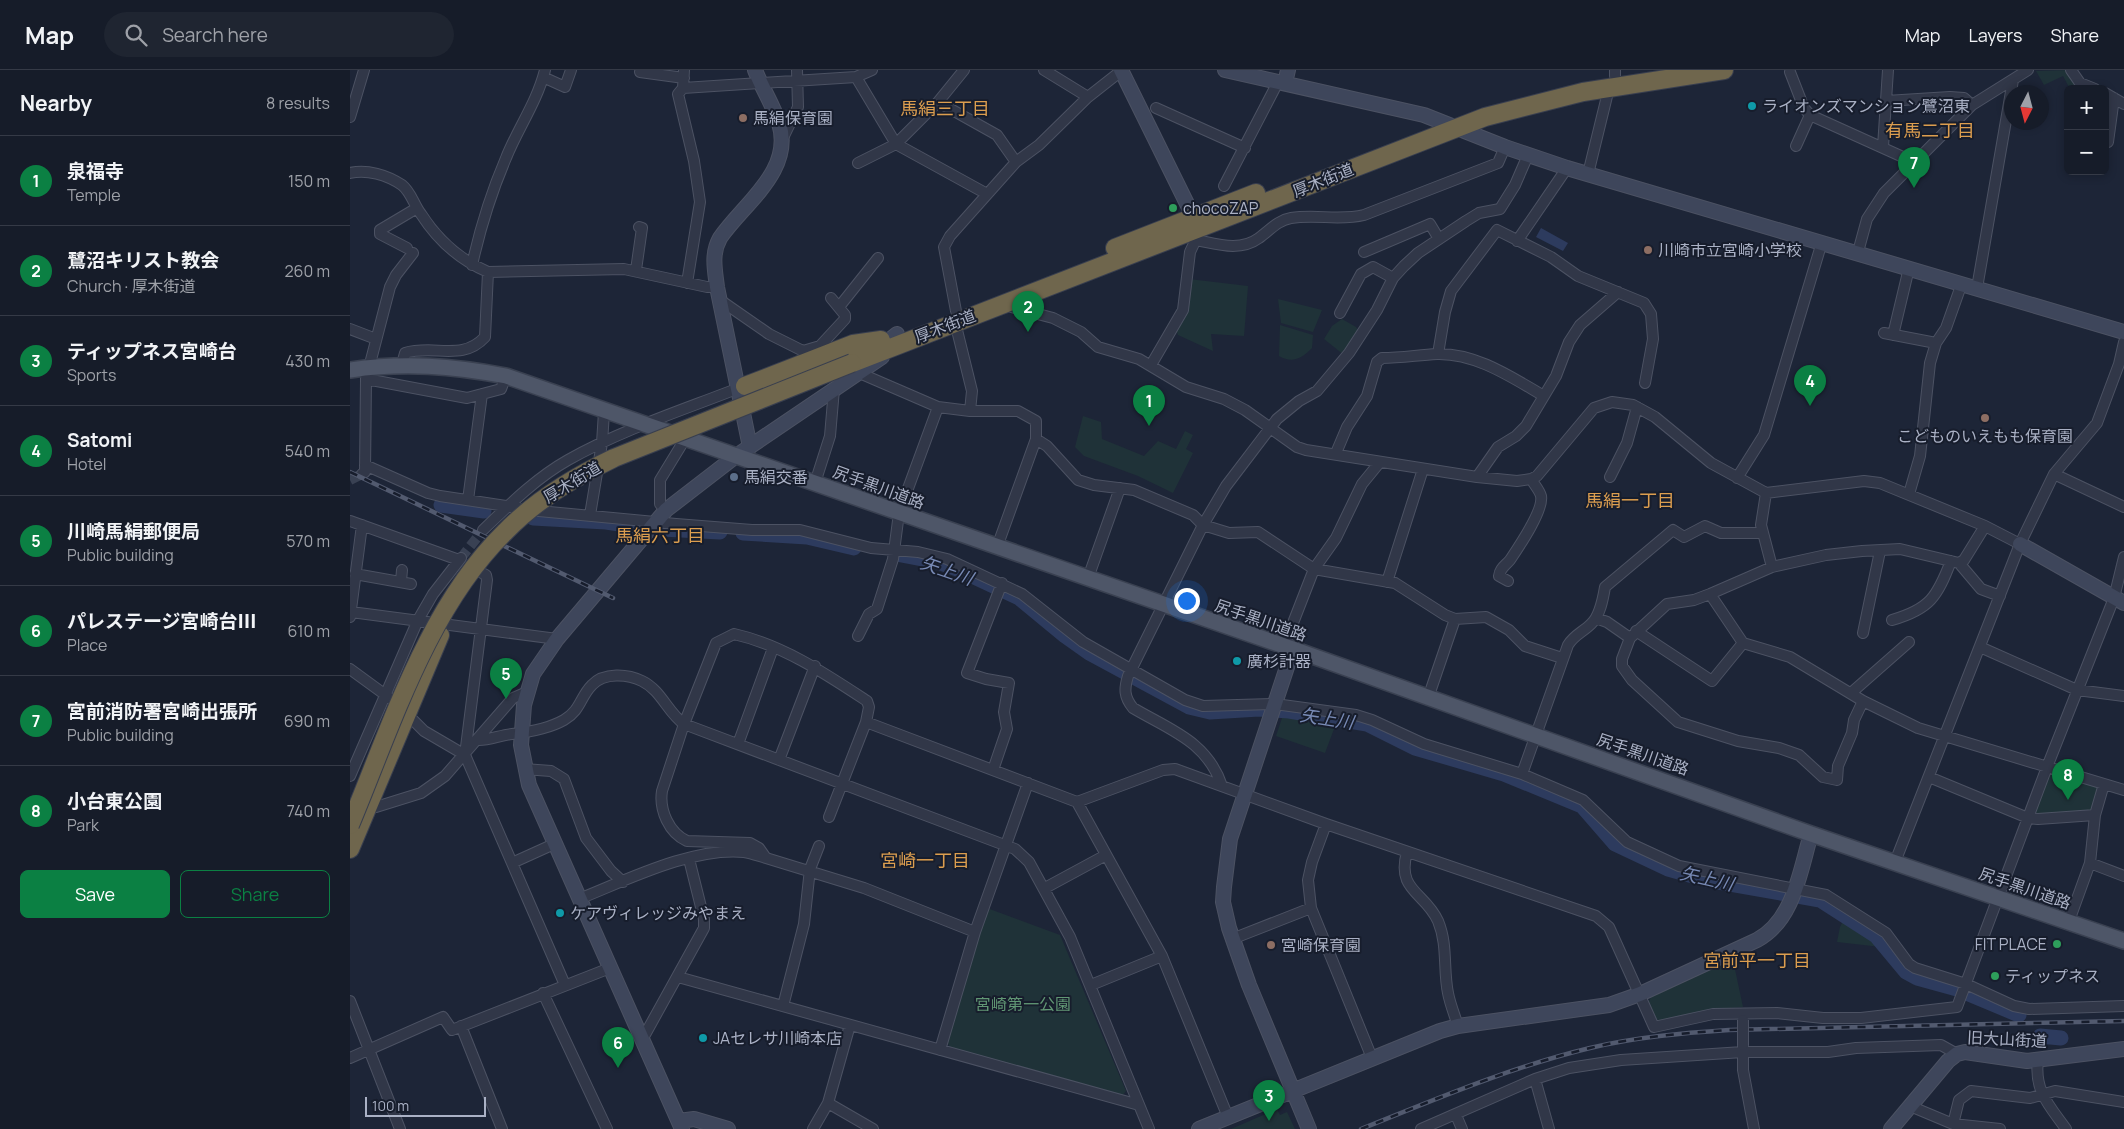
<!DOCTYPE html>
<html lang="en">
<head>
<meta charset="utf-8">
<style>
	:root { --surface:#161c29; --page:#1f2531; --text:#f1f3f6; --muted:#9ea1a8; --line:#353a46; --accent:#0b8043 }
	body { margin:0; font-family:Manrope,"Noto Sans JP",sans-serif; background:var(--page); color:var(--text) }
	.controls { position:absolute; right:15px; top:15px; display:grid; overflow:hidden; border-radius:8px; box-shadow:0 2px 8px #0003 }
	.controls button { width:45px; height:45px; display:grid; place-items:center; padding:0; border:0; border-bottom:1px solid var(--line); background:var(--surface); color:var(--text); font:25px sans-serif }
	.compass { position:absolute; left:1654px; top:15px; width:45px; height:45px; border-radius:50%; background:var(--surface); box-shadow:0 2px 8px #0003; rotate:186deg }
	.scale { position:absolute; left:15px; bottom:12px; width:121px; box-sizing:border-box; padding-left:5px; border:2px solid #aab1c5; border-top:0; font-size:14px; line-height:18px; white-space:nowrap; color:#aab1c5; -webkit-text-stroke:4px #171d2c; paint-order:stroke }
	.you { position:absolute; left:836px; top:530px; width:18px; height:18px; margin:-12px; border:4px solid #fff; border-radius:50%; background:#1a73e8; box-shadow:0 0 0 8px #1a73e833 }
	.badge { display:grid; place-items:center; width:32px; height:32px; border-radius:50%; background:var(--accent); color:#fff; font-size:16px; font-weight:700 }
	.pin { position:absolute; translate:-50% -41px; filter:drop-shadow(0 1px 2px #0008) }
	.pin::after { content:''; position:absolute; top:26px; width:18px; height:15px; background:inherit; clip-path:polygon(0 0,100% 0,50% 100%) }
	.list { margin:0; padding:0; list-style:none }
	h2 { display:flex; justify-content:space-between; align-items:center; height:65px; margin:0; padding:0 20px; font-size:21px }
	h2 small { font-size:16px; font-weight:400; color:var(--muted) }
	.list li { display:grid; grid-template-columns:32px 1fr auto; gap:15px; align-items:center; box-sizing:border-box; height:90px; padding:0 20px; border-top:1px solid var(--line) }
	.list b { display:block; font-size:19px; white-space:nowrap }
	.list p { margin:0; font-size:16px; white-space:nowrap; color:var(--muted) }
	.list em { font-size:16px; font-style:normal; color:var(--muted) }
	.actions { display:flex; gap:10px; padding:15px 20px }
	.actions a { flex:1; padding:11px 0; border:1px solid var(--accent); border-radius:8px; text-align:center; font-size:18px; color:var(--accent) }
	.actions .main { background:var(--accent); color:#fff }
	.icon { flex:none; width:28px; height:28px; fill:none; stroke:currentColor; stroke-width:2; stroke-linecap:round; stroke-linejoin:round }
	.map { position:relative; flex:none; width:1774px; height:1059px; overflow:hidden }
	header { display:flex; align-items:center; gap:30px; box-sizing:border-box; height:70px; padding:0 25px; background:var(--surface); border-bottom:1px solid var(--line) }
	header strong { font-size:24px }
	nav { display:flex; gap:28px; margin-inline-start:auto; font-size:18px }
	.search { width:350px; height:45px; background:var(--page); display:flex; align-items:center; gap:12px; box-sizing:border-box; padding:0 18px; border-radius:28px; color:var(--muted); font-size:19px }
	main { display:flex }
	aside { flex:1; background:var(--surface) }
	.map>svg:first-child { display:block }
</style>
</head>
<body>
<header>
<strong>Map</strong>
<div class="search"><svg class="icon" aria-label="search" viewBox="0 0 24 24"><circle cx="10" cy="10" r="6"/><path d="M15 15l6 6"/></svg>Search here</div>
<nav><a>Map</a><a>Layers</a><a>Share</a></nav>
</header>
<main>
<aside>
<h2>Nearby<small>8 results</small></h2>
<ul class="list">
<li><span class="badge">1</span><div><b>泉福寺</b><p>Temple</p></div><em>150 m</em></li>
<li><span class="badge">2</span><div><b>鷺沼キリスト教会</b><p>Church · 厚木街道</p></div><em>260 m</em></li>
<li><span class="badge">3</span><div><b>ティップネス宮崎台</b><p>Sports</p></div><em>430 m</em></li>
<li><span class="badge">4</span><div><b>Satomi</b><p>Hotel</p></div><em>540 m</em></li>
<li><span class="badge">5</span><div><b>川崎馬絹郵便局</b><p>Public building</p></div><em>570 m</em></li>
<li><span class="badge">6</span><div><b>パレステージ宮崎台Ⅲ</b><p>Place</p></div><em>610 m</em></li>
<li><span class="badge">7</span><div><b>宮前消防署宮崎出張所</b><p>Public building</p></div><em>690 m</em></li>
<li><span class="badge">8</span><div><b>小台東公園</b><p>Park</p></div><em>740 m</em></li>
</ul>
<div class="actions"><a class="main">Save</a><a>Share</a></div>
</aside>
<div class="map">
<svg width="1774" height="1059" viewBox="0 0 1774 1059">
	<rect width="100%" height="100%" fill="#1d2537"/>
	<path fill="#1f3238" d="M1719,0L1735,19H1720L1713,6L1694,15L1686,1Z
		M839,209L898,216L894,266L861,264L863,281L828,265L826,259Z
		M928,229L972,240L963,262L931,253Z
		M992,249L1006,257L1010,263L994,285L974,269L982,256Z
		M930,255L963,265L962,278C952,288 943,294 929,286Z
		M733,346L751,352L752,369L794,386L808,371L826,379L835,361L843,365L836,379L843,383L823,423L788,406L734,386L725,377Z
		M933,645L987,651L975,683L926,666Z
		M1705,702L1746,715L1749,721L1743,740L1737,743L1688,747L1685,744L1699,705Z
		M637,838L710,865L776,1021L772,1026L600,978L597,971Z
		M1494,849L1525,867L1531,877L1487,872L1490,857Z
		M1383,890L1393,937L1359,940L1312,951L1306,949L1298,933L1301,927Z
		M927,1039L930,1045L937,1042L945,1059H881Z"/>
	<path fill="#2d3b5e" d="M1191,158L1218,173L1213,181L1186,167Z"/>
	<g fill="none" stroke-linecap="round" stroke-linejoin="round">
		<path stroke="#2d3b5e" stroke-width="15" d="M91,435L134,441
			M183,448L256,452L283,456
			M312,459L370,462
			M393,463L457,467L504,478
			M546,484L588,492L607,499L669,528L715,566L739,583L839,637L860,642L909,639L939,641L1017,654L1065,678L1154,704L1232,736L1265,774L1318,799L1357,810L1470,830L1526,866L1556,902L1567,908L1607,919L1669,945
			M1690,966L1711,968"/>
		<path stroke="#394153" stroke-width="10" stroke-dasharray="10 5" stroke-linecap="butt" d="M0,410L12,404
			M111,488L133,460"/>
		<defs>
			<path id="street" d="M334,0L333,18L328,24L344,91L350,132L337,213
				M694,0L738,27
				M1721,0L1730,13L1745,19
				M290,2L334,8
				M1440,2L1454,38L1460,45L1564,92
				M1265,6V0
				M193,7L215,17L221,0
				M506,7L546,74L637,124
				M333,18L506,7L522,0
				M1755,23L1774,34
				M1536,31L1600,27L1614,28L1622,35
				M588,32L647,65L666,92
				M806,38L895,78
				M0,47L14,0
				M432,70L448,37L447,0
				M1758,72L1764,28
				M1446,76L1460,45
				M1533,77L1538,0
				M508,93L546,74L588,32L614,0
				M0,103C17,99 37,105 52,115C61,122 64,135 71,144C87,169 110,190 138,202L274,199L357,217H367
				M1238,104L1259,18
				M874,116L928,12
				M846,170C867,174 890,182 909,168C919,161 928,150 941,148C966,144 990,151 1014,145L1148,93L1155,77
				M1167,171L1217,98
				M57,178L30,164V160L67,138
				M1014,182L1080,154L1089,169
				M1508,182L1517,149L1534,123L1622,35L1678,0
				M122,195C130,159 141,123 156,88C168,58 187,32 195,0
				M286,200L292,158L289,157
				M1627,218L1663,10
				M370,230L419,264L453,281L470,276L495,249V245L481,228
				M654,235L703,248L731,262L748,277L789,289L836,317L874,329L895,340L947,377L956,380L1127,407L1167,411L1181,409L1187,406L1244,338L1262,332L1283,335L1305,347L1361,393L1416,423L1514,411L1530,413L1635,456L1670,474
				M489,237L528,188
				M606,241L594,177L600,166L666,92L689,75L738,27L771,1
				M990,243L1011,204L1023,197L1043,208
				M605,252L622,321L620,341
				M0,259L26,269
				M1534,263L1586,273
				M1543,265L1559,198
				M1088,284L1095,242L1101,221L1147,160L1201,187L1228,206L1294,233L1301,244L1303,269L1295,313
				M52,294L55,283C84,274 112,292 135,267L138,202
				M801,295L833,240L840,182L848,165
				M507,302L588,337L620,341H668L686,351V369L697,376L728,410L744,415L784,420L843,445L853,455L879,463L908,462L964,499L1045,513L1095,545L1105,549L1136,547L1159,560L1175,576L1212,588
				M16,309L117,328L151,319L156,306
				M986,383L997,357L1017,326L1027,292L1032,288C1051,288 1068,285 1087,284C1126,283 1161,307 1194,326
				M15,395L78,423L90,426L189,441L326,454L402,460H450L521,478L568,482L597,489L672,524L733,572L835,630L853,636L925,634L1006,645L1022,650L1074,674L1172,704L1233,730L1277,772L1329,796L1476,825L1536,863L1559,894L1565,898L1616,914L1664,936L1679,939L1774,936
				M12,404L15,402L16,309L40,217L46,205L63,183
				M1704,404L1774,437
				M1127,407L1148,377L1166,366L1176,356L1206,306L1219,272L1230,255L1268,222
				M1260,407L1277,373L1287,337
				M1387,408L1414,365L1472,172
				M465,413L480,366L484,319
				M1416,423L1411,455L1422,497
				M1559,424L1570,386L1580,293L1586,273L1596,258L1612,213
				M118,430L132,324
				M316,440L310,434V410L335,369
				M240,445L252,373L254,342
				M0,451L109,490
				M133,460C159,435 186,408 218,390C273,359 336,339 394,316
				M647,477L686,369
				M1609,493L1614,490L1635,456
				M128,501L136,505L137,510L115,685L215,915
				M5,504L61,514
				M738,508L770,418
				M51,511L52,500
				M1158,511L1149,506C1150,498 1155,496 1160,490C1168,478 1194,440 1191,426C1190,421 1184,414 1181,409
				M1037,512L1073,399
				M1360,524L1393,573L1440,587L1513,631L1568,658L1774,720
				M1,542L207,569
				M0,547L12,455
				M1246,548L1257,552L1280,568
				M1542,550C1580,539 1587,527 1601,491
				M1286,561L1362,611L1393,573
				M1513,563L1530,481
				M508,566L519,544L527,539L543,489L549,443L588,337
				M934,576L964,499L986,468L1012,414L1030,392
				M1630,577L1727,620L1774,626
				M0,599L41,629
				M1501,623L1559,572
				M1078,628L1105,549
				M1513,631L1504,650L1502,663L1488,696L1487,710L1473,707L1449,685L1429,678L1388,671L1328,652L1282,610L1272,596V589L1280,568L1317,534L1344,530L1360,524L1422,497L1476,485L1512,481L1550,479L1609,493L1631,519L1650,526
				M55,642L74,661L115,685
				M516,652L727,732L812,886L878,1047
				M129,670C140,670 151,665 162,664C180,662 198,659 214,650C231,640 230,627 242,615C254,602 278,604 292,611C311,620 318,643 334,654L665,779L679,792L720,867L799,1059
				M388,674L423,578
				M429,690L465,596
				M174,699L201,701L214,709L236,768L261,801L273,812
				M643,700L657,659L654,642L659,613L636,609L617,603L652,513
				M1172,704L1218,575C1224,565 1233,562 1241,554C1250,546 1253,529 1255,517L1323,460L1334,467L1355,456L1371,463H1411
				M0,706L68,550L83,524L111,488
				M1579,707L1678,748L1688,749L1745,745
				M872,716C857,671 820,660 783,638C774,627 774,619 778,606L853,455L876,416L927,349L949,331L967,321L999,283L1027,240L1043,208L1054,196L1068,183L1116,151L1129,143L1150,139L1165,115L1178,85
				M727,732L813,700L825,699L976,754L1246,846L1259,857L1304,957L1363,944L1427,943L1473,948H1511L1607,937L1697,697L1764,528L1774,487
				M18,736L26,737L71,723L95,706L163,628L177,622
				M479,747L516,652L519,637L517,631C476,604 433,575 384,564L366,573L334,654L312,721C309,740 319,763 337,771L400,773L409,778L416,788L514,818L625,862
				M976,754L962,792L958,810L961,838L1022,988
				M1057,782C1046,821 1075,822 1088,851C1098,875 1093,899 1098,923C1100,934 1105,946 1108,956
				M1545,792L1670,474L1704,404L1747,353L1769,294L1774,272
				M162,793L204,774
				M1740,793L1774,806
				M695,818L756,785
				M229,829C277,810 342,777 394,782C401,783 409,786 416,788
				M1719,851L1740,793L1745,745L1754,714
				M882,869L961,838
				M328,907L789,1035
				M741,915L812,886
				M193,923L257,1059
				M0,931L50,1059
				M433,936L454,854L460,799L469,776
				M111,956L152,1059
				M292,970L354,858V849L339,789
				M1393,976V1000L1404,1059
				M590,980L625,862L678,713
				M0,988L93,947L102,960L260,898
				M1688,990C1684,1021 1699,1035 1716,1059
				M1185,1009L1199,1059
				M478,1033L523,1059
				M1560,1036L1603,1054L1650,1059
				M1106,1045L1112,1059
				M1603,1054L1609,1030L1621,1021L1680,1028L1705,1021L1774,1032
				M463,1059L478,1033L500,955
				M1071,1059L1185,1009L1219,998L1271,990L1393,982H1478L1506,978L1591,975L1607,984"/>
			<path id="secondary" d="M771,0L848,156
				M875,0L1074,45L1155,77L1217,98L1774,262
				M935,13L938,0
				M527,280L547,264
				M400,377L367,217C365,200 361,184 370,168C394,133 444,101 429,53C423,35 412,18 405,0
				M1670,474L1774,533
				M943,579L880,769L874,817L873,832L879,858L899,915L959,1059
				M329,1051L344,1049L378,1059
				M332,1059L179,715L171,675L174,635L183,604L207,569L316,440L386,386L532,287
				M849,1059L1090,961L1108,956L1259,935L1290,924L1407,870C1444,850 1450,801 1461,764
				M1541,1059L1598,991L1607,984L1615,982L1677,991L1774,979"/>
			<path id="primary" d="M0,300C54,292 103,296 156,306L943,579L1461,764L1774,871"/>
			<path id="highway" d="M765,178L906,123
				M502,293L1135,47L1233,22L1374,0
				M395,316L503,274L531,270
				M0,779L90,565"/>
		</defs>
		<use href="#street" stroke="#4c5263" stroke-width="12"/>
		<use href="#secondary" stroke="#4c5263" stroke-width="16"/>
		<use href="#primary" stroke="#3a4151" stroke-width="18"/>
		<use href="#highway" stroke="#393f4f" stroke-width="20"/>
		<use href="#street" stroke="#313748" stroke-width="10"/>
		<use href="#secondary" stroke="#3e465b" stroke-width="14"/>
		<use href="#primary" stroke="#4e5668" stroke-width="15"/>
		<use href="#highway" stroke="#6f664d" stroke-width="18"/>
		<defs>
			<path id="rail" d="M0,402L263,528
				M1011,1059C1086,1029 1161,997 1240,978C1286,967 1333,963 1379,960L1774,951"/>
		</defs>
		<use href="#rail" stroke="#525a6f" stroke-width="4.5"/>
		<use href="#rail" stroke="#171d2c" stroke-width="2.5" stroke-dasharray="8" stroke-linecap="butt"/>
		<defs>
			<path id="street-bridge" d="M1393,975V950"/>
			<path id="highway-bridge" d="M0,755C41,657 78,537 155,462C186,430 224,407 264,388L502,293"/>
		</defs>
		<use href="#street-bridge" stroke="#4c5263" stroke-width="12" stroke-linecap="butt"/>
		<use href="#highway-bridge" stroke="#393f4f" stroke-width="20" stroke-linecap="butt"/>
		<use href="#street-bridge" stroke="#313748" stroke-width="10"/>
		<use href="#highway-bridge" stroke="#6f664d" stroke-width="18"/>
	</g>
	<g fill="#0f9aa8" stroke="#171d2c" stroke-width="2">
		<circle cx="1402" cy="36" r="5"/>
		<circle cx="887" cy="591" r="5"/>
		<circle cx="210" cy="843" r="5"/>
		<circle cx="353" cy="968" r="5"/>
	</g>
	<g fill="#8d6e63" stroke="#171d2c" stroke-width="2">
		<circle cx="393" cy="48" r="5"/>
		<circle cx="1298" cy="180" r="5"/>
		<circle cx="1635" cy="348" r="5"/>
		<circle cx="921" cy="875" r="5"/>
	</g>
	<g fill="#2e9e5b" stroke="#171d2c" stroke-width="2">
		<circle cx="823" cy="138" r="5"/>
		<circle cx="1707" cy="874" r="5"/>
		<circle cx="1645" cy="906" r="5"/>
	</g>
	<circle fill="#5c6f8a" stroke="#171d2c" stroke-width="2" cx="384" cy="407" r="5"/>
	<g text-anchor="middle" dominant-baseline="central" stroke-width="4" stroke-linejoin="round" paint-order="stroke">
		<g font-size="16" fill="#aab1c5" stroke="#171d2c" text-anchor="start">
			<text x="1412" y="36">ライオンズマンション鷺沼東</text>
			<text x="403" y="48">馬絹保育園</text>
			<text x="833" y="138">chocoZAP</text>
			<text x="1308" y="180">川崎市立宮崎小学校</text>
			<text x="1635" y="366" text-anchor="middle">こどものいえもも保育園</text>
			<text x="394" y="407">馬絹交番</text>
			<text x="897" y="591">廣杉計器</text>
			<text x="220" y="843">ケアヴィレッジみやまえ</text>
			<text x="1697" y="874" text-anchor="end">FIT PLACE</text>
			<text x="931" y="875">宮崎保育園</text>
			<text x="1655" y="906">ティップネス</text>
			<text x="363" y="968">JAセレサ川崎本店</text>
		</g>
		<g font-size="16" fill="#aab1c5" stroke="#171d2c">
			<text transform="translate(973 110) rotate(-22)">厚木街道</text>
			<text transform="translate(595 256) rotate(-21)">厚木街道</text>
			<text transform="translate(222 412) rotate(-31)">厚木街道</text>
			<text transform="translate(529 417) rotate(20)">尻手黒川道路</text>
			<text transform="translate(911 550) rotate(19)">尻手黒川道路</text>
			<text transform="translate(1293 684) rotate(19)">尻手黒川道路</text>
			<text transform="translate(1675 818) rotate(19)">尻手黒川道路</text>
			<text transform="translate(1657 969) rotate(3)">旧大山街道</text>
		</g>
		<g font-size="16" fill="#619774" stroke="#171d2c">
			<text x="673" y="934">宮崎第一公園</text>
		</g>
		<g font-size="18" fill="#dc9e4f" stroke="#171d2c">
			<text x="595" y="38">馬絹三丁目</text>
			<text x="1580" y="60">有馬二丁目</text>
			<text x="1280" y="430">馬絹一丁目</text>
			<text x="310" y="465">馬絹六丁目</text>
			<text x="575" y="790">宮崎一丁目</text>
			<text x="1407" y="890">宮前平一丁目</text>
		</g>
		<g font-size="18" font-style="italic" fill="#788ab5" stroke="#171d2c">
			<text transform="translate(597 500) rotate(19)">矢上川</text>
			<text transform="translate(977 648) rotate(9)">矢上川</text>
			<text transform="translate(1357 808) rotate(13)">矢上川</text>
		</g>
	</g>
</svg>
<div class="controls">
<button>+</button>
<button>−</button>
</div>
<svg class="compass" viewBox="-18 -18 36 36"><path d="M0-13l5 13h-10z" fill="#e53935"/><path d="M0 13l5-13h-10z" fill="#9ea1a8"/></svg>
<div class="scale">100 m</div>
<div class="you"></div>
<div class="pin badge" style="left:799px;top:356px">1</div>
<div class="pin badge" style="left:678px;top:262px">2</div>
<div class="pin badge" style="left:919px;top:1051px">3</div>
<div class="pin badge" style="left:1460px;top:336px">4</div>
<div class="pin badge" style="left:156px;top:629px">5</div>
<div class="pin badge" style="left:268px;top:998px">6</div>
<div class="pin badge" style="left:1564px;top:118px">7</div>
<div class="pin badge" style="left:1718px;top:730px">8</div>
</div>
</main>
</body>
</html>
